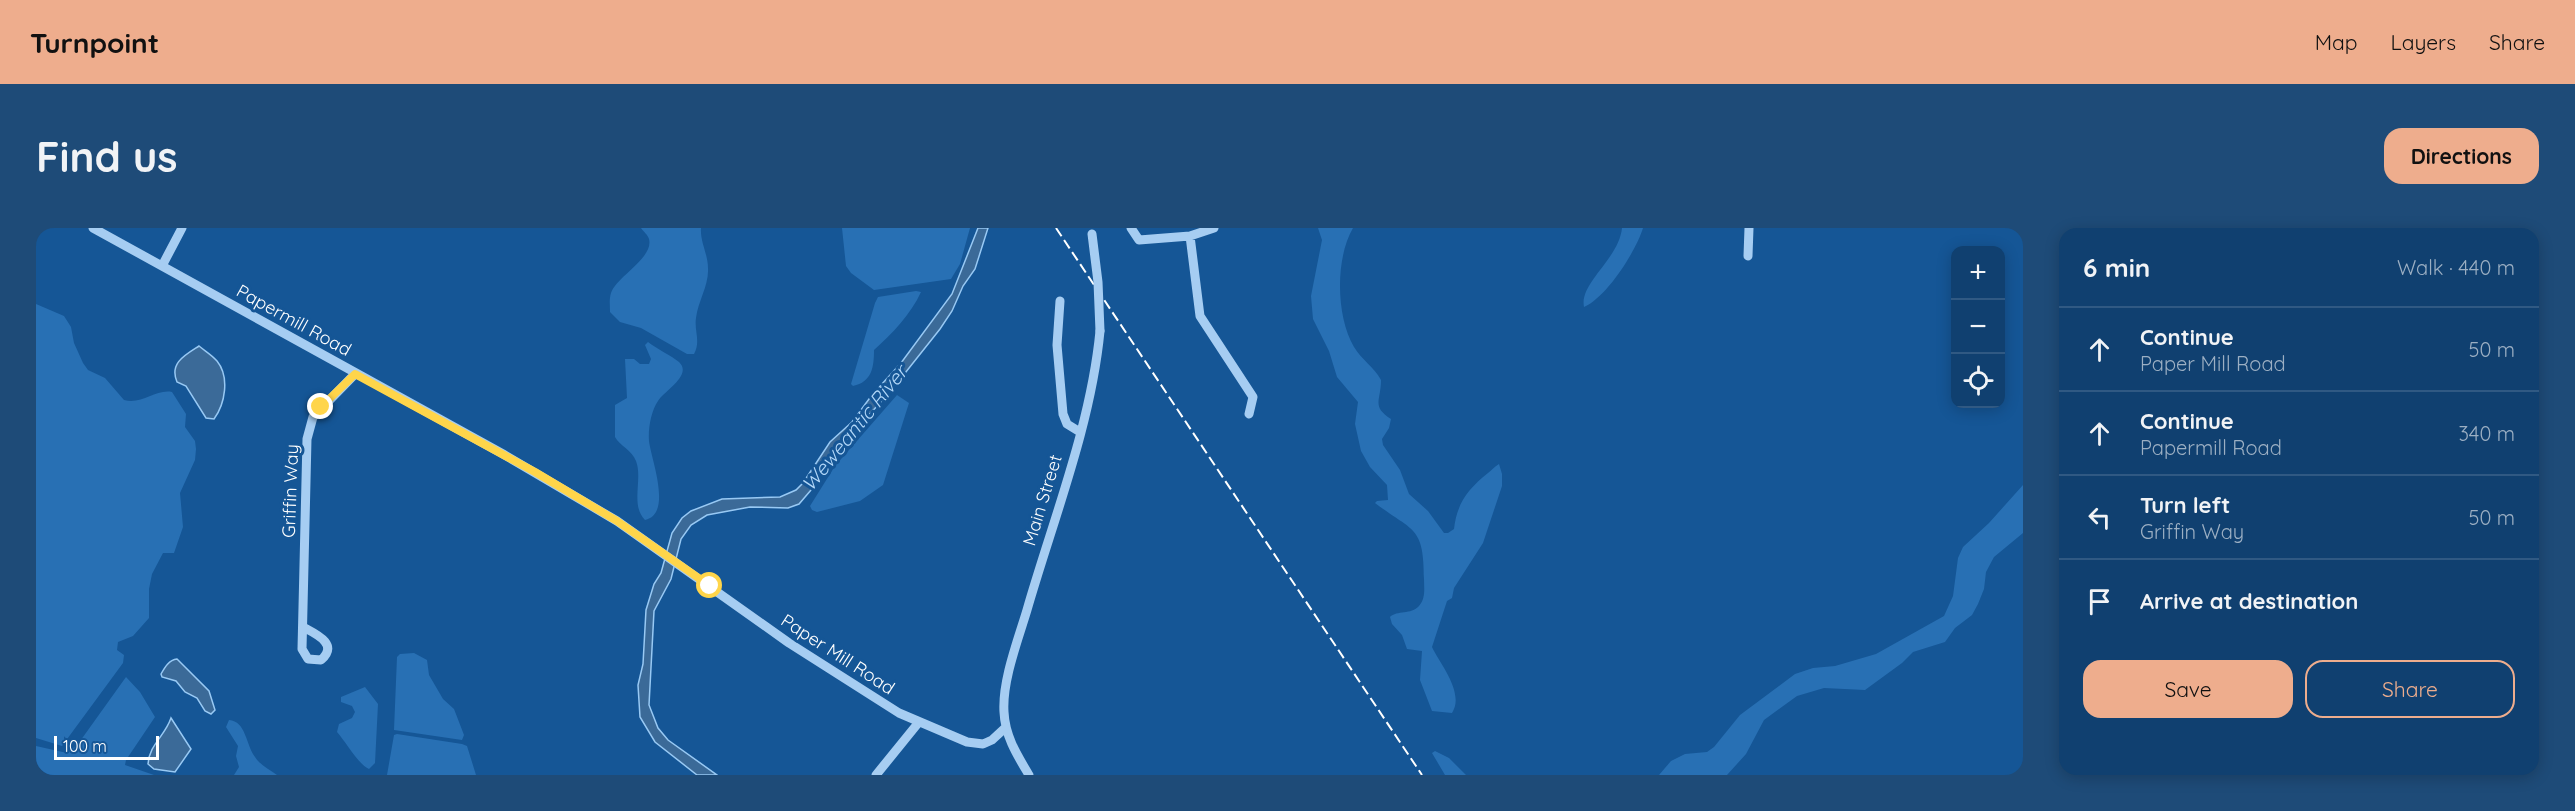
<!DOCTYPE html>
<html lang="en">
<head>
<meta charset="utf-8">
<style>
	:root { --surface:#104070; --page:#1e4b78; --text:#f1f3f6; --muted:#9cafc3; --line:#305983; --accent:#eead8d }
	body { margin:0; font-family:Quicksand,sans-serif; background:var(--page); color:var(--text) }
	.controls { position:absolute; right:18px; top:18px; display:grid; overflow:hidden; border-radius:12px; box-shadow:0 3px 15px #0003 }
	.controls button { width:54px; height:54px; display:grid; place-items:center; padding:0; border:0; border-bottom:2px solid var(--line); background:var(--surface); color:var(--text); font:30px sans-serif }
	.scale { position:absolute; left:18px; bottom:15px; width:105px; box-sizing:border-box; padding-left:6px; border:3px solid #fff; border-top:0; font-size:16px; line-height:21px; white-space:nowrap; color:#fff; -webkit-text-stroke:4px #155696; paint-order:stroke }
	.stop { position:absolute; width:18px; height:18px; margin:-14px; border:4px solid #ffd54a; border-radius:50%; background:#fff }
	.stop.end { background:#ffd54a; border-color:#fff; box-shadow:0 2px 6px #0008 }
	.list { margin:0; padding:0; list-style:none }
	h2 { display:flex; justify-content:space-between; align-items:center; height:78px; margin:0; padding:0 24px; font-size:26px }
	h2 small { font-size:20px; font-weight:400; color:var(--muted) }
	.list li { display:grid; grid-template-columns:39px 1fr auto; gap:18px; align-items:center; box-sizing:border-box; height:84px; padding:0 24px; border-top:2px solid var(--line) }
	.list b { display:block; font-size:22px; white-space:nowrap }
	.list p { margin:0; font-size:20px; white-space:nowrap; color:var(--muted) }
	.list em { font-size:20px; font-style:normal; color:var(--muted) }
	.actions { display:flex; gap:12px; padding:18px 24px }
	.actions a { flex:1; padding:14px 0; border:2px solid var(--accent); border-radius:18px; text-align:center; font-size:21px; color:var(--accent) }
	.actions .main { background:var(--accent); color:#111 }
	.icon { flex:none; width:33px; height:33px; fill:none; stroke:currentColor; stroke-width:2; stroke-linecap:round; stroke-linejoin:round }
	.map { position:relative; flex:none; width:1987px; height:547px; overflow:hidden; border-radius:18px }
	header { display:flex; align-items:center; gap:36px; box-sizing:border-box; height:84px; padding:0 30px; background:var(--accent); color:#111 }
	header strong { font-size:28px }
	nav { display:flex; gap:33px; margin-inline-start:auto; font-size:21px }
	.intro { display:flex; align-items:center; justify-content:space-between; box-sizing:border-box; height:144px; padding:0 36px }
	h1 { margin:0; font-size:42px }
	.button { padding:15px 27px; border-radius:18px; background:var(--accent); color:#111; font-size:21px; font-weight:700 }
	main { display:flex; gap:36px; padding:0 36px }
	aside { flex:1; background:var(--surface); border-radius:18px; box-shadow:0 3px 15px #0003 }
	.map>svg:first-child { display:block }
</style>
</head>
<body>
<header>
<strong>Turnpoint</strong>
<nav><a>Map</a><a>Layers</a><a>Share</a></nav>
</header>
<div class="intro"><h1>Find us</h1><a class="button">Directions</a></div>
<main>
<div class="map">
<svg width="1987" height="547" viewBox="0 0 1987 547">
	<rect width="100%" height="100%" fill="#155696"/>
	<path fill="#2870b4" d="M605,0H665C664,14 672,26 672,40C673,58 662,73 660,90C658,103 665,113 658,126H651L605,100L584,94L574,84C574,78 573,71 575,65C581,48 618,30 613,11C612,7 607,3 605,0Z
		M806,0H934L924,36L915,51L838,62L815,45L810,38Z
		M1282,0H1317C1299,31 1300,88 1318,119C1325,131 1338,139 1345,152C1345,173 1335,178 1355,191L1353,200L1346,211L1347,217L1364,242L1373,266L1392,283L1408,305H1412L1418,301C1421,275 1432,261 1452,245C1456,242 1458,239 1463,236L1466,246V258L1447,315L1418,360L1416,370L1411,373L1396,419C1404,436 1429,465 1416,485L1396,483L1384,452L1386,423L1371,421L1366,407L1356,396L1354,389C1361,382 1375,387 1383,378C1390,370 1388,360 1388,351C1388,297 1377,304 1339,275L1341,273L1352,272L1351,257L1334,239L1325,223L1319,196L1322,174L1301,149L1293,123L1277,91L1275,68L1286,12Z
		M1586,0H1607C1600,23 1571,69 1548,79C1543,55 1583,31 1586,0Z
		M880,63L885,64C875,86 856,106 838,122C838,139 836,154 817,158L815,156L839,75L842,69Z
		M0,76L28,88L35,99L38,115L47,135L52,142L69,150L88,172C106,177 119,161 136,164L150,186L149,199L159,213L160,221L159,232L144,265L147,299L138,325H127L116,346L113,361V390L97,408L82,414L81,422L88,427L87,435L26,518L0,510Z
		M612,114C620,120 637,129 643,134C657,147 628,163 622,173C615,183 612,201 613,213C615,231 637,286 609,292C594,277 607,251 600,233C596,222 584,218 579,209V177L591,170L589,131H598L604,136H613L615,131L609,117Z
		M861,167L873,175L847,257L824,273L781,284L776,282L774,278L799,238Z
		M1987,257V305L1958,329L1950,344L1948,361L1942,376L1936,387L1919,400L1909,414L1877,424L1866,435L1829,462L1788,460L1761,468L1728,492L1710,526L1691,547H1623L1635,533L1649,526L1671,524L1678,519L1704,487L1759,446L1777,440L1799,438L1840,426L1908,388L1917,368L1922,330L1927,319L1953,295Z
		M378,425L391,432L393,447L407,471L418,481L428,507L426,512L358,502L361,429L364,426Z
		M90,449L104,464L119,489L90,532L89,537L118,547H0V518L31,525L42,516Z
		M329,459L342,476L339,535L333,541C322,536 310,514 301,504L303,496L316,490L319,484L316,478L305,474V469Z
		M193,492C210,493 210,517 219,529C224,537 233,541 241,547H198L203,539L200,528L202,518L190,499Z
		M361,506L426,516L431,518L440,547H351L358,507Z
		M1399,523L1413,530L1430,547H1409L1396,525Z"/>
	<path fill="#3b6a98" stroke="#98c9f4" stroke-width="1.5" d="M942,0H952L939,41L927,58L916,83L904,101L854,164L795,228L775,262L763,276L752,280L714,279L671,287L655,297L645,311L635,351L618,383L613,477L622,500L632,512L681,547H661L619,514L604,489L602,457L607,436L610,382L618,356L625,345L636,305L646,290L655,283L686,271L744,269L760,262L767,255L794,214L816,194L836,167L865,135L916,66Z
		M163,118C169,123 176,127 181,133C194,149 189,176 178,191L170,190L150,158L141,154C133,135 149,127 163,118Z
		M141,431L173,463L179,482L175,486L169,483L161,470L149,464L140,453L126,449L125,446C129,439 133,432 141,431Z
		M135,490L155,521L139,544L118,541L112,536C113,517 129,508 135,490Z"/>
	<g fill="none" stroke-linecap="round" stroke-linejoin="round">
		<path stroke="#a6cdf2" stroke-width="9" d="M57,0L467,226L581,293L753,415L863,485L931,514L947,516L956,512L969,500
			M1095,0L1103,12L1154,8L1178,0
			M1154,8L1164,88L1217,169L1213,186
			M1712,28L1713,0
			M126,38L146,0
			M1024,73L1021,117L1027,186L1031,196L1044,204
			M267,399C280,406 303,416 285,432L272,431L266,421L271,211L277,189L319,146
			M840,547L883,494
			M993,547C981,527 969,508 968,484C966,453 982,412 991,382C1017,292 1055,197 1064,103"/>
		<path stroke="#fff" stroke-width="2" stroke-dasharray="10 4.5" stroke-linecap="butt" d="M1020,0L1386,547"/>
		<path stroke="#a6cdf2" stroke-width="9" d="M1056,6L1062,54L1064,103"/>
	</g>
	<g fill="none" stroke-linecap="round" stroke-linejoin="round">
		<path stroke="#ffd54a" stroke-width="8" d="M285,179L319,146L499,244L581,293L674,358"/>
	</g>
	<g text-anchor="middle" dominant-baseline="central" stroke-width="6" stroke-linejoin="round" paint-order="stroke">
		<g font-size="18" fill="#fff" stroke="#155696">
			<text transform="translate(258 92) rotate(29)">Papermill Road</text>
			<text transform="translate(254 263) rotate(-88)">Griffin Way</text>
			<text transform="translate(1006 272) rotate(-73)">Main Street</text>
			<text transform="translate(802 426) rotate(33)">Paper Mill Road</text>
		</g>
		<g font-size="20" font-style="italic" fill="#b2d7f8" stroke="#155696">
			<text transform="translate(818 200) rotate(-51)">Weweantic River</text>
		</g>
	</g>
</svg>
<div class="controls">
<button>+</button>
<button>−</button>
<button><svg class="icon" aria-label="locate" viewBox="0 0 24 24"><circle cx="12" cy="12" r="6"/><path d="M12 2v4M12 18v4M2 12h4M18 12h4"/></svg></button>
</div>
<div class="scale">100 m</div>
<div class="stop" style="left:674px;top:358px"></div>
<div class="stop end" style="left:285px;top:179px"></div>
</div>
<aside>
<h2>6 min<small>Walk · 440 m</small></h2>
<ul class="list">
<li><svg class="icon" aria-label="ahead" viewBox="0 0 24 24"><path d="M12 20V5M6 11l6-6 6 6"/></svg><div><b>Continue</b><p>Paper Mill Road</p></div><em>50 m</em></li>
<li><svg class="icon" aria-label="ahead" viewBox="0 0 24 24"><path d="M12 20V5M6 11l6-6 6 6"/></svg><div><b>Continue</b><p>Papermill Road</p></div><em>340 m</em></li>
<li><svg class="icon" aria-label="left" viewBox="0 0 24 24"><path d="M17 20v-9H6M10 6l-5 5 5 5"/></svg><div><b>Turn left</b><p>Griffin Way</p></div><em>50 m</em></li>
<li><svg class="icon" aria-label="arrive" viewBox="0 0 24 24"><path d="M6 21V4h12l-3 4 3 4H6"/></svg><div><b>Arrive at destination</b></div></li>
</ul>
<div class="actions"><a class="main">Save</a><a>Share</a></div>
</aside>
</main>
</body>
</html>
